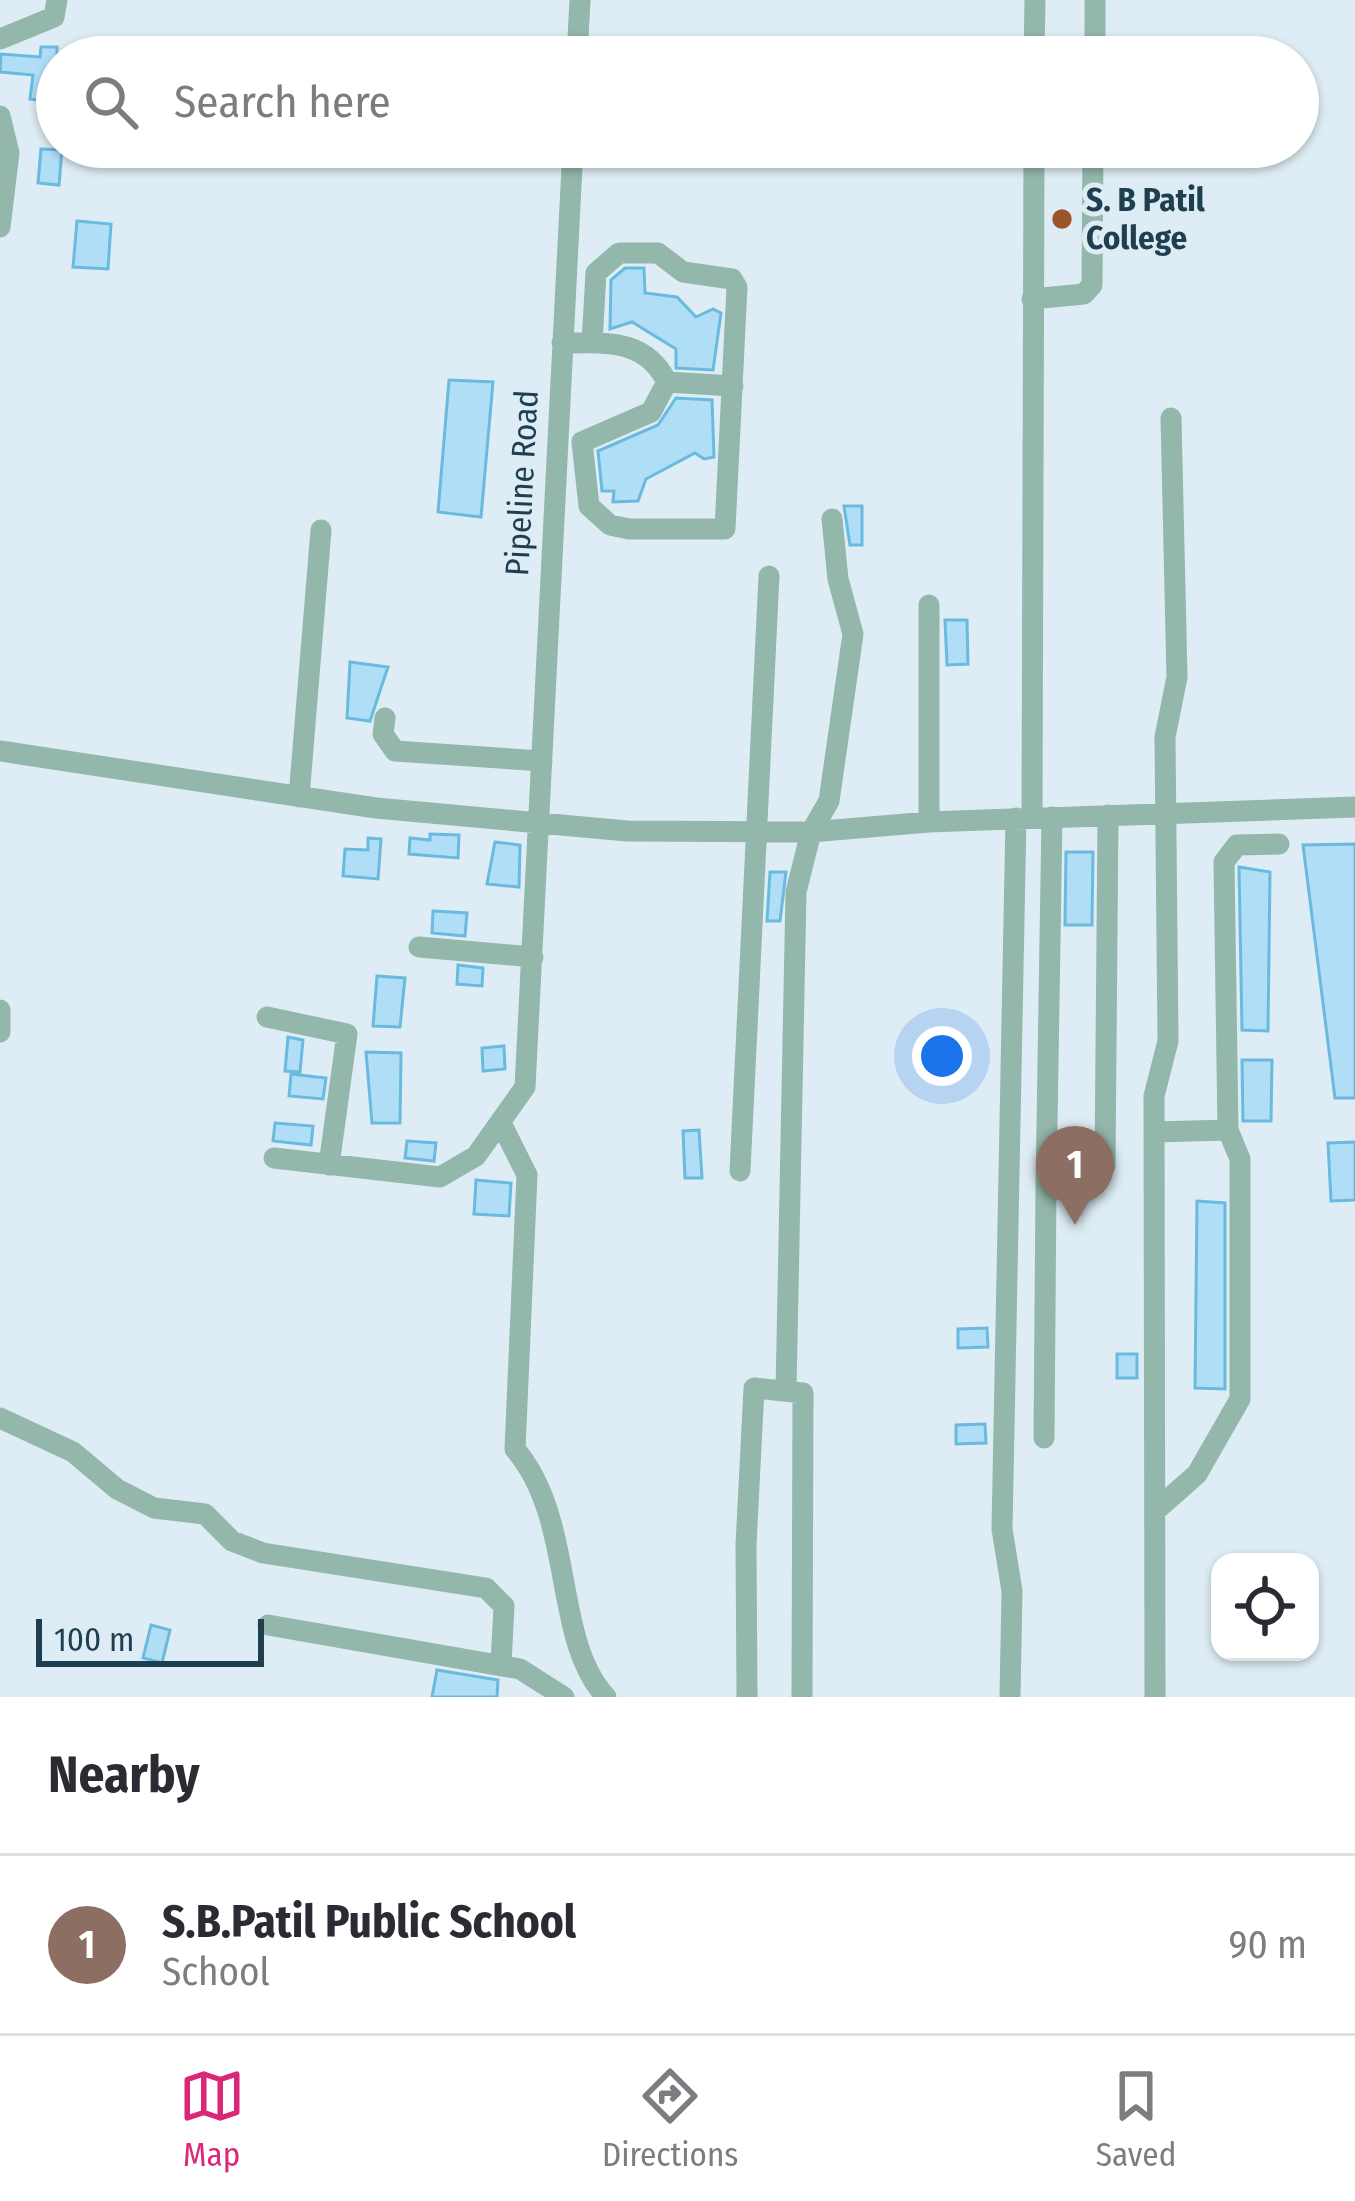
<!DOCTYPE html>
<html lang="en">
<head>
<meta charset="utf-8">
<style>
	:root { --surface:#fff; --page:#f2f2f3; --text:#2b2b33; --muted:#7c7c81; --line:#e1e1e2; --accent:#db2777 }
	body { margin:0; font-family:"Fira Sans Condensed",sans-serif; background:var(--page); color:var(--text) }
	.controls { position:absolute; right:36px; bottom:36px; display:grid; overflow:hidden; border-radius:24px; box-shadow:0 3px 9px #0004 }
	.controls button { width:108px; height:108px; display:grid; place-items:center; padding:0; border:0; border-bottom:3px solid var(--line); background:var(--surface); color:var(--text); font:60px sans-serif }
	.scale { position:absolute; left:36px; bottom:30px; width:228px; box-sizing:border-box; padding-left:12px; border:6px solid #1e3f4f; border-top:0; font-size:33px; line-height:42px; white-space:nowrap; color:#1e3f4f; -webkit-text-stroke:9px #deedf5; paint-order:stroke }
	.you { position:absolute; left:942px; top:1056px; width:42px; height:42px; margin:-30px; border:9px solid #fff; border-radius:50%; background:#1a73e8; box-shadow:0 0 0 18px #1a73e833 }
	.badge { display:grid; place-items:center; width:78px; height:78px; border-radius:50%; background:var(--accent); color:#fff; font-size:39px; font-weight:700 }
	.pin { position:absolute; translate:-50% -99px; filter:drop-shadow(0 3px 6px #0008) }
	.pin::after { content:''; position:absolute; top:63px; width:42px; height:36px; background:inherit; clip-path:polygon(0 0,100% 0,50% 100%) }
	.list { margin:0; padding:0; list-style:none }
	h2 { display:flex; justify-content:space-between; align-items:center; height:156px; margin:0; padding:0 48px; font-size:51px }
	h2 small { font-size:39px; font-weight:400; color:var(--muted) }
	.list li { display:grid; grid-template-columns:78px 1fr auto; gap:36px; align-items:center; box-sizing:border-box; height:180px; padding:0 48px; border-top:3px solid var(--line) }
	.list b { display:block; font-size:45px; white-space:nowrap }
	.list p { margin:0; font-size:39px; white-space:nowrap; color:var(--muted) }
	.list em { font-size:39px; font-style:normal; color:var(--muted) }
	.icon { flex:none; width:66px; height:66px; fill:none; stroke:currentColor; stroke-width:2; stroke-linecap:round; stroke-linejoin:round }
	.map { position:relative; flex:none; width:1355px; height:1697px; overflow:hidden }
	.search { position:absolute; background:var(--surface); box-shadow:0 3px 9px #0004; left:36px; right:36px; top:36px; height:132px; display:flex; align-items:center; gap:30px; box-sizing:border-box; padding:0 42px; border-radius:66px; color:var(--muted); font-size:45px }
	.sheet { height:336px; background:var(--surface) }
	nav { display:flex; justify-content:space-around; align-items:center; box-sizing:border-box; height:168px; border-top:3px solid var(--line); background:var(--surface); font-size:33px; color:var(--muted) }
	nav a { display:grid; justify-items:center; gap:6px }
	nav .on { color:var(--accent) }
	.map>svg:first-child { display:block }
</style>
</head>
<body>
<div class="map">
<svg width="1355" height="1697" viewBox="0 0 1355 1697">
	<rect width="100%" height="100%" fill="#deedf5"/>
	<path fill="#b0def6" stroke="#6abae0" stroke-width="3" d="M41,47H57V103L30,99L33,75L0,72L1,54L40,57Z
		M41,149L62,150L59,185L38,183Z
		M77,221L111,224L108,269L73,267Z
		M625,268H644L645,293L677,297L696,317L713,309L721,313L713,370L676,368V349L632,322L610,329L611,280Z
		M449,380L493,382L481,517L438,512Z
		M676,398L712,400L714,457L704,459L695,453L646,479L638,501L613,502L614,491H602L598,451L658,425Z
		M844,506H862V545H850Z
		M945,620H967L968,664L947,665Z
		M350,662L388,667L370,721L347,718Z
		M430,834L459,835L458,858L409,854L410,838L430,840Z
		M368,838L381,839L378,879L343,876L345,849L368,850Z
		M495,842L520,845L519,887L487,884Z
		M1355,844V1098H1335L1303,845Z
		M1066,852H1093L1092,925H1065Z
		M1239,867L1270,872L1268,1031L1242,1030Z
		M770,872H786L780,921H767Z
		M433,911L467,913L465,936L432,933Z
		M458,965L483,968L482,986L457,984Z
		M377,976L405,978L400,1027L373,1026Z
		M288,1037L303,1040L300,1072L285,1071Z
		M504,1046L505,1069L483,1071L482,1048Z
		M366,1052L401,1053L400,1123H372Z
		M1242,1060H1272L1271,1121H1243Z
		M291,1074L326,1078L323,1099L289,1096Z
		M275,1123L313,1126L311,1145L273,1141Z
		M699,1130L702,1178H685L683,1131Z
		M407,1141L436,1143L434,1161L405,1158Z
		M1355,1142V1200L1331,1201L1328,1143Z
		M476,1180L511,1183L509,1216L474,1214Z
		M1197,1201L1225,1203V1389L1195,1388Z
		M987,1328L988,1347L958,1348V1329Z
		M1117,1354H1137V1378H1117Z
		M985,1424L986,1443L956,1444V1425Z
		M151,1625L170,1630L162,1663L143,1658Z
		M437,1670L498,1680L497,1697H432Z"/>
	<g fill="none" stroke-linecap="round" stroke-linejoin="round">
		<path stroke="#93b7aa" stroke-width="21" d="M0,39L54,17L57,0
			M577,57L580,0
			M1034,57L1035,0
			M1095,57V0
			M0,116L9,153L0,227
			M1032,299L1084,294L1092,285L1093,147
			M562,343C606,343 645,338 667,382L651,412L582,442L589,506L610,525L629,529H725L737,287L732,279L683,272L658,253H619L596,273L592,343
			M667,382L733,386
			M929,605V822
			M385,718L383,734L395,751L542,761
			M0,751L376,808L627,831L811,832L929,822L1355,807
			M299,797L321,530
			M1032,817L1034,147
			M419,947L533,957
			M0,1010V1032
			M267,1017L347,1034L329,1165
			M501,1123L527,1175L515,1449C576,1521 552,1639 606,1697
			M1155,1132L1228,1130
			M274,1158L440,1177L476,1156L525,1087L573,147
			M740,1171L769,576
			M1046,1186L1052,817
			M786,1391L796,892L811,832L829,801L853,634L838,579L832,519
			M0,1418L73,1452L117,1489L154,1508L205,1514L232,1541L263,1553L486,1588L504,1606L501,1664
			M1044,1438L1046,1186L1093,1185L1105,1166L1108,815
			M1155,1511L1197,1474L1240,1399V1159L1228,1130L1224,862L1237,845L1279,844
			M268,1625L520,1669L564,1697
			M747,1697L746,1545L754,1388L803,1393L802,1697
			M1010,1697L1012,1591L1002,1529L1016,818
			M1155,1697L1154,1096L1168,1041L1165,737L1177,677L1171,418"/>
	</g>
	<circle fill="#9a5629" stroke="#deedf5" stroke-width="4.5" cx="1062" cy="219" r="12"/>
	<g text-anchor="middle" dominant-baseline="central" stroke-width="10" stroke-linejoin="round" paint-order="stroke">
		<g font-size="33" font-weight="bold" fill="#1e3f4f" stroke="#deedf5" text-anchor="start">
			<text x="1086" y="200">S. B Patil<tspan x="1086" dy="38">College</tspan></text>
		</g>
		<g font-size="33" fill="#1e3f4f" stroke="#deedf5">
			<text transform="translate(522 483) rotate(-87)">Pipeline Road</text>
		</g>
	</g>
</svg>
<div class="controls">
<button><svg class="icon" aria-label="locate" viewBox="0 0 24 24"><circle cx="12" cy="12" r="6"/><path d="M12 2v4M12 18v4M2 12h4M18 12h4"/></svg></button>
</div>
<div class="scale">100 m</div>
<div class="you"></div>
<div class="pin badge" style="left:1075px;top:1225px;background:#8d6e63">1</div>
<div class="search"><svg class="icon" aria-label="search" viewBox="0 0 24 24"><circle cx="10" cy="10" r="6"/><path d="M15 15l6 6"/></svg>Search here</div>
</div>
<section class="sheet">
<h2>Nearby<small></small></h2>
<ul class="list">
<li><span class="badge" style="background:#8d6e63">1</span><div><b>S.B.Patil Public School</b><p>School</p></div><em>90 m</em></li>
</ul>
</section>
<nav>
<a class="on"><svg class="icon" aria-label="map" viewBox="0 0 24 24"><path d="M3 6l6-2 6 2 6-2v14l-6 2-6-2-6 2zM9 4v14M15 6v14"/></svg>Map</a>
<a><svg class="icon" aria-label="directions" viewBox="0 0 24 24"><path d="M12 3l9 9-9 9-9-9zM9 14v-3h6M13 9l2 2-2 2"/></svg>Directions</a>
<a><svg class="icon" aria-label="saved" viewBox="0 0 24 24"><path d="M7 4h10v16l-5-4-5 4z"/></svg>Saved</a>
</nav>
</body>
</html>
